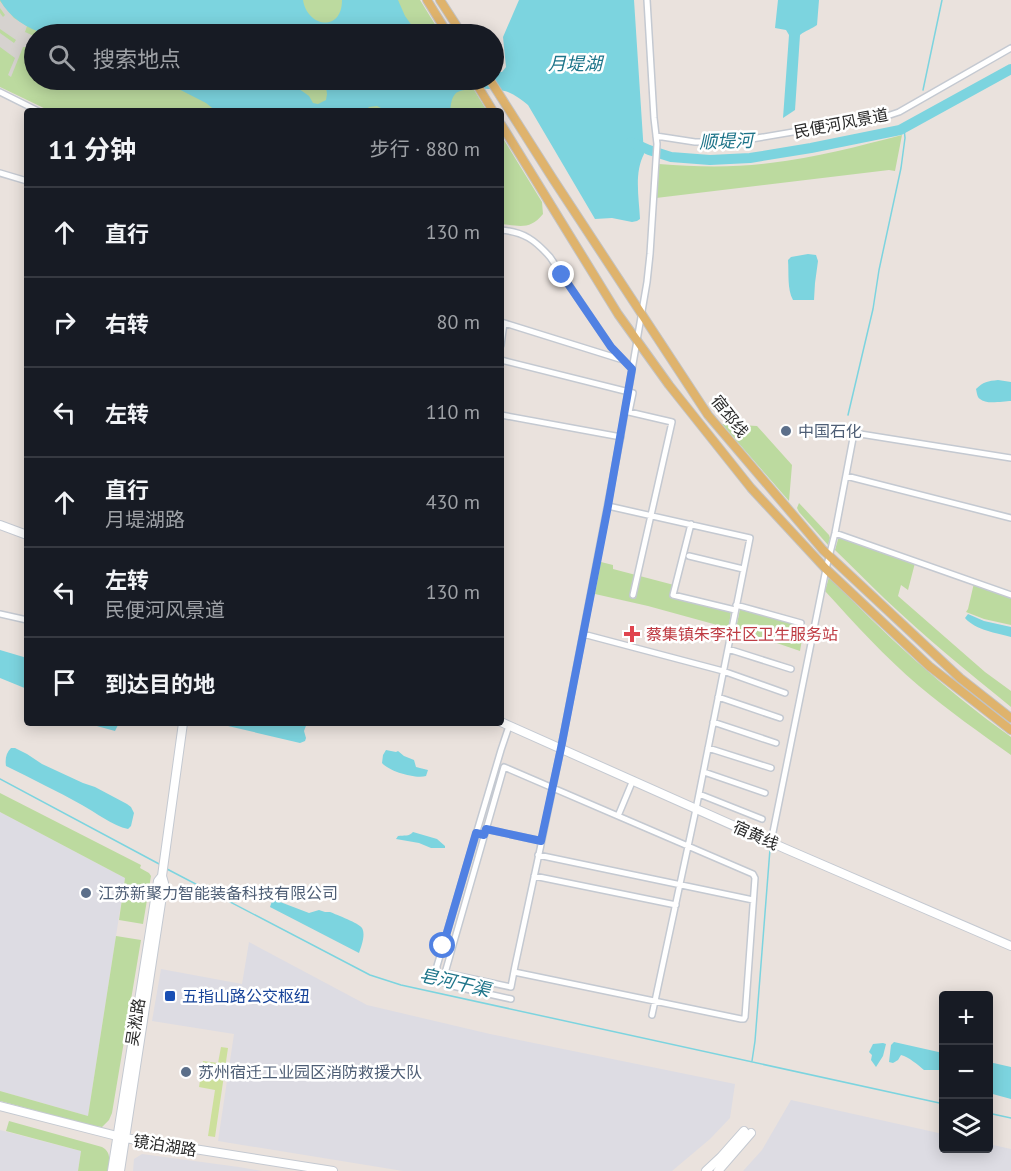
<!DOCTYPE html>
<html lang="zh">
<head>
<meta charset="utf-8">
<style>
	:root { --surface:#171b24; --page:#20242c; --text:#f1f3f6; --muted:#9ea1a6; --line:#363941 }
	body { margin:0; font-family:"PT Sans","Noto Sans SC",sans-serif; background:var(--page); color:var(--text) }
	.controls { position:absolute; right:18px; bottom:18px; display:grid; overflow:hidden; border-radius:6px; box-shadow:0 3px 15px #0003 }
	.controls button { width:54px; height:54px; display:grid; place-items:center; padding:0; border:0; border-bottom:2px solid var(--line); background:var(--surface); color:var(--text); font:30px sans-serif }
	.stop { position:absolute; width:18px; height:18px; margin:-14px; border:4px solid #5081e3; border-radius:50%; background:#fff }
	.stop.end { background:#5081e3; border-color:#fff; box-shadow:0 2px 6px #0008 }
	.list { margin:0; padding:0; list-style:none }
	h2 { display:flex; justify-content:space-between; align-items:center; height:78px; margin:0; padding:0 24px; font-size:26px }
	h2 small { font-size:20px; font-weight:400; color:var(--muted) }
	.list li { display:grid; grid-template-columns:39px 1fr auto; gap:18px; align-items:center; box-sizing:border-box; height:90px; padding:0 24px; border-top:2px solid var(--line) }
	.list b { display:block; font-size:22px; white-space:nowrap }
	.list p { margin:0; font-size:20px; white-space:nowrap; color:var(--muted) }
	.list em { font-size:20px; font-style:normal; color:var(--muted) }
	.icon { flex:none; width:33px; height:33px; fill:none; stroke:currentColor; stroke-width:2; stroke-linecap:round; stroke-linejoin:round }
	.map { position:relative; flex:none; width:1011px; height:1171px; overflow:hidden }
	.search { position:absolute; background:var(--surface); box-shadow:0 3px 15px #0003; left:24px; top:24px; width:480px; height:66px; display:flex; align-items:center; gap:15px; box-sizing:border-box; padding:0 21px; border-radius:33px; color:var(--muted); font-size:22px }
	.panel { position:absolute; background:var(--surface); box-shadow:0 3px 15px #0003; left:24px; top:108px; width:480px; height:618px; border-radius:6px }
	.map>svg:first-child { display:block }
</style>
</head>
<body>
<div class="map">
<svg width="1011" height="1171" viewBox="0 0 1011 1171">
	<rect width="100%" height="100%" fill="#eae2dd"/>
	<path fill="#dddce3" d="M0,812L125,878L88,1116L0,1091Z
		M249,942L367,1005L490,1034L735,1084L730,1118L710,1139L672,1171H403L218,1141L234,1034L152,1021L161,969L242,984Z
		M791,1100L943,1134L944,1148H988L989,1144L1011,1149V1171H743L762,1150Z
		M0,1130L81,1151L78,1171H0Z
		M142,1154L239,1167L262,1171H133L134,1159Z"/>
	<path fill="#bcda9f" d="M0,0H420L441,34H34V80H468L487,111H50L0,87Z
		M501,135L542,202L543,214C530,230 520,226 501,224Z
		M902,135L895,171L889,170L656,198L659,164C696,167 733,168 770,163C815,158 859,146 902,135Z
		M722,424L757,426L792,465L789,501Z
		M799,503L829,535L830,538L828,545L799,512L797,508Z
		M839,536L915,563L908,590L901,585L898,596L985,672L1011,691V707C968,672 925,637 885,599C868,583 852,566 835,550Z
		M601,562L613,565V569L674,585L672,597L731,611L729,626L728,628L648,606L595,594Z
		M829,577C885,635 945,690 1011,737V755C980,733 949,711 919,686C885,657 855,624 825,591Z
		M974,583L1011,597V625L984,619L966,612L968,609Z
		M740,609L804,627L800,651L736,629Z
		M0,793L141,865L140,868L149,873L151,876L143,924L119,920L125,878L0,812Z
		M116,936L141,940L112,1113L109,1120L102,1127L93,1126L0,1101V1091L88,1116Z
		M9,1121L102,1147C112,1152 109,1162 108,1171H78L81,1151L6,1131Z"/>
	<path fill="#cde09c" d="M221,1047L228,1048L215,1137L208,1136L215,1090L199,1087L203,1061L218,1063Z"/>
	<path fill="#d6d2cf" d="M0,1L14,18L27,26L25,32L34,36L32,47H23L11,77L8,75L15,58L0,47V33L14,43L16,40L0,29V13L3,17L5,15L0,8Z"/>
	<path fill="#7cd4df" d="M0,0H303C307,27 342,33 342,0H398L405,16L418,34H46C27,29 9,17 0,0Z
		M519,0H634L644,154C634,173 639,198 640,219L637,221L632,222L612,218L595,219L528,105C522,100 515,95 508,92C498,88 464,87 456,93C451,98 451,105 450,111H387L377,106L369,107L365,111H216L206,103L161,80H294L295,86L309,96L313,103L318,104L326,100L327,94L325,80H494V69L496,72H502L506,67L503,37Z
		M778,0H819L817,25C812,29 806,30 800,35L795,110L783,118L789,35L786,30L775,28Z
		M808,254L816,255L818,261L815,283L814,300H793C787,289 789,273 788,260L791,257Z
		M998,380L1011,382V401C1003,401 986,405 980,399C977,397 977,393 976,389C983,382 988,381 998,380Z
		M968,614L984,621L1011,627V637C997,633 975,630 965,618Z
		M0,650L27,658V689L0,678Z
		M86,723H119L115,731Z
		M229,723H307L304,731L306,738L305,741L300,743L228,726Z
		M11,748H15L27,754L42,764L83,783L95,787L127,804L131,807L134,813L131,826L128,829C113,826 95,812 82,805C57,791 32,779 6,766C5,759 6,753 11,748Z
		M386,750L396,752L398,751L404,756L414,760L416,767L428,770L426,776C416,779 390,772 382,763L383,755Z
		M413,832L437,839L445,846V848H431L419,843L396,839L398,836C404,835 409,837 413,832Z
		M275,900L309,913L319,910L325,912H330C337,915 359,923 362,928C366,935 361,947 359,953L270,907L272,901Z
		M894,1042L943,1053V1072L940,1070H924C918,1065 909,1057 901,1055L898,1060L893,1063L889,1062L891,1045Z
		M883,1043L886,1044L883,1056L876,1067L871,1060L872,1055L869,1052L873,1044Z
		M989,1062L1011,1067V1099L989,1093Z"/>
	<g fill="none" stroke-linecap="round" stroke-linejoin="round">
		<path stroke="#7cd4df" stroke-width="1.5" d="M923,90L942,0
			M848,415L873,309L879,270L901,168L905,138L904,128
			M0,779L161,865
			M167,869L370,975L401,985L944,1104
			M752,1061L755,1041L770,849
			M988,1113L1011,1118"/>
		<path stroke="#7cd4df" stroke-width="10" d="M631,142L649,150L671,157L710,160L750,158L811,148L900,130L1011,69"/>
		<defs>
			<path id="street" d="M0,92L38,111
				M656,136L695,142H734L887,116L899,112L1011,48
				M0,173L27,181
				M501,230C524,232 535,240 550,257L611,347L632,369
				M501,322L623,360
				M501,345L504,323
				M501,360L633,393L629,412L672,422L633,595
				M501,415L621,437
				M846,476L1011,518
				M608,506L750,538L696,809L652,1015
				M691,524L673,595L735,610
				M835,533L1011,595
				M689,556L743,569
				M736,605L801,623
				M0,614L27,620
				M583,634L723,671L785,693
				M728,649L791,669
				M718,697L780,718
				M713,722L776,743
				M509,726L501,750L437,966C437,977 439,980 448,985L511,999
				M708,748L771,768
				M704,772L765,793
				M699,794L762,819
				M618,816L633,780
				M486,829L541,841
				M771,842L826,569L835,533L854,433L1011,458
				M538,855L753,900
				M534,876L676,905
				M514,972L741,1019H744L745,1017L755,878L753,874C670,838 587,803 504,767L445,973L511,987L515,966C531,893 546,821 561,748L620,440L647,282L650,254L657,144L654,118L647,0"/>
			<path id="secondary" d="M0,525L27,535
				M501,722L786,849L1011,946
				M0,1106L125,1138L333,1171
				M112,1171L158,881L162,876
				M120,1171L164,883L162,876L183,723
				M706,1171L721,1157L744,1131
				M718,1171L751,1133"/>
			<path id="primary" d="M427,0L448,34
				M440,0L462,34
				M474,80L493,111
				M490,80L553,179L708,415L823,550L960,678L1011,718
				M501,124L618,314L669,385L751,488L826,569L929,666L1011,730"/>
		</defs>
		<use href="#street" stroke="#c4c9d1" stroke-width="8"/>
		<use href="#secondary" stroke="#c4c9d1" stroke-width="10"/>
		<use href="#primary" stroke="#c3c3c3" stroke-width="10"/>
		<use href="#street" stroke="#fff" stroke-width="5"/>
		<use href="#secondary" stroke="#fff" stroke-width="8"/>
		<use href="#primary" stroke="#dfb36c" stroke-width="8"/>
	</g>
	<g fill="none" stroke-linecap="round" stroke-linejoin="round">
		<path stroke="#5081e3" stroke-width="8" d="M443,946L476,833L484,835L486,829L541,841L561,748L608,506L632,369L611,347L562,275"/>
	</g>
	<g fill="#5c6f8a" stroke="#fff" stroke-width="2">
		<circle cx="786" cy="431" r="6"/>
		<circle cx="86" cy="893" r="6"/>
		<circle cx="186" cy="1072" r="6"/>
	</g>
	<path fill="#e0444e" stroke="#fff" stroke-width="2" d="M629 625h6v6h6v6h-6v6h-6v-6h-6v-6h6z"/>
	<rect fill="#1a4fb4" stroke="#fff" stroke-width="2" x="164" y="990" width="12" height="12" rx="3"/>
	<g text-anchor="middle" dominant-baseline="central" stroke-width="5" stroke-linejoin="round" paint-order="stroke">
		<g font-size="16" fill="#292929" stroke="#fff">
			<text transform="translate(841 123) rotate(-11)">民便河风景道</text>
			<text transform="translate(730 416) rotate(52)">宿邳线</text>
			<text transform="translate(756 835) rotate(24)">宿黄线</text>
			<text transform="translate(135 1022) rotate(-81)">吴淞路</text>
			<text transform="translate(165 1145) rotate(9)">镜泊湖路</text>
		</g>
		<g font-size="16" fill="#4e5e75" stroke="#fff" text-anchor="start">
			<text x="798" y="431">中国石化</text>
			<text x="98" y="893">江苏新聚力智能装备科技有限公司</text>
			<text x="198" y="1072">苏州宿迁工业园区消防救援大队</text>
		</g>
		<g font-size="16" fill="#be3a42" stroke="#fff" text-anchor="start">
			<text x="646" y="634">蔡集镇朱李社区卫生服务站</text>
		</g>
		<g font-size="16" fill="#164399" stroke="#fff" text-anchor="start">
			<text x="182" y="996">五指山路公交枢纽</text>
		</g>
		<g font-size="18" font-style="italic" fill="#1d7489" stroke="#fff">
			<text x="575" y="63">月堤湖</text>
			<text transform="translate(726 141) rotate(-2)">顺堤河</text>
			<text transform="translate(455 982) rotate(13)">皂河干渠</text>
		</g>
	</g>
</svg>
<div class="controls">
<button>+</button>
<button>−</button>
<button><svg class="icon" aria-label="layers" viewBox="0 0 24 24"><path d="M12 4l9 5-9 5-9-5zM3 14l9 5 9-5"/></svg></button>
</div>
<div class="stop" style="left:443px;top:946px"></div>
<div class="stop end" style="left:562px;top:275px"></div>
<div class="search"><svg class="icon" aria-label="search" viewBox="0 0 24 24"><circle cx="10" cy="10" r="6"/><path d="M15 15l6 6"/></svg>搜索地点</div>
<section class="panel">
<h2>11 分钟<small>步行 · 880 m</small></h2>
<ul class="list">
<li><svg class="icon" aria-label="ahead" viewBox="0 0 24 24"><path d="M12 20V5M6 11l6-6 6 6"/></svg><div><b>直行</b></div><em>130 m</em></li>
<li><svg class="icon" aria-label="right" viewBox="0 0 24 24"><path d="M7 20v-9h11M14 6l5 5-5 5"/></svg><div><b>右转</b></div><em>80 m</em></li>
<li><svg class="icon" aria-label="left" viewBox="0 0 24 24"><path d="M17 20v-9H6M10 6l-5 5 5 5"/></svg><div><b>左转</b></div><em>110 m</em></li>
<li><svg class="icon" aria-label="ahead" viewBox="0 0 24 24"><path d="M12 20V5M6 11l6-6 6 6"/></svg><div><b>直行</b><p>月堤湖路</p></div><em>430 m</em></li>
<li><svg class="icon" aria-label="left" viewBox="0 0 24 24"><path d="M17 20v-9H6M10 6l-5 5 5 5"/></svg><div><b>左转</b><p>民便河风景道</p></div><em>130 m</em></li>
<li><svg class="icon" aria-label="arrive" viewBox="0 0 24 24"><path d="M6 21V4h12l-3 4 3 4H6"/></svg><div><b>到达目的地</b></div></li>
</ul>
</section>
</div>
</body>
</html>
